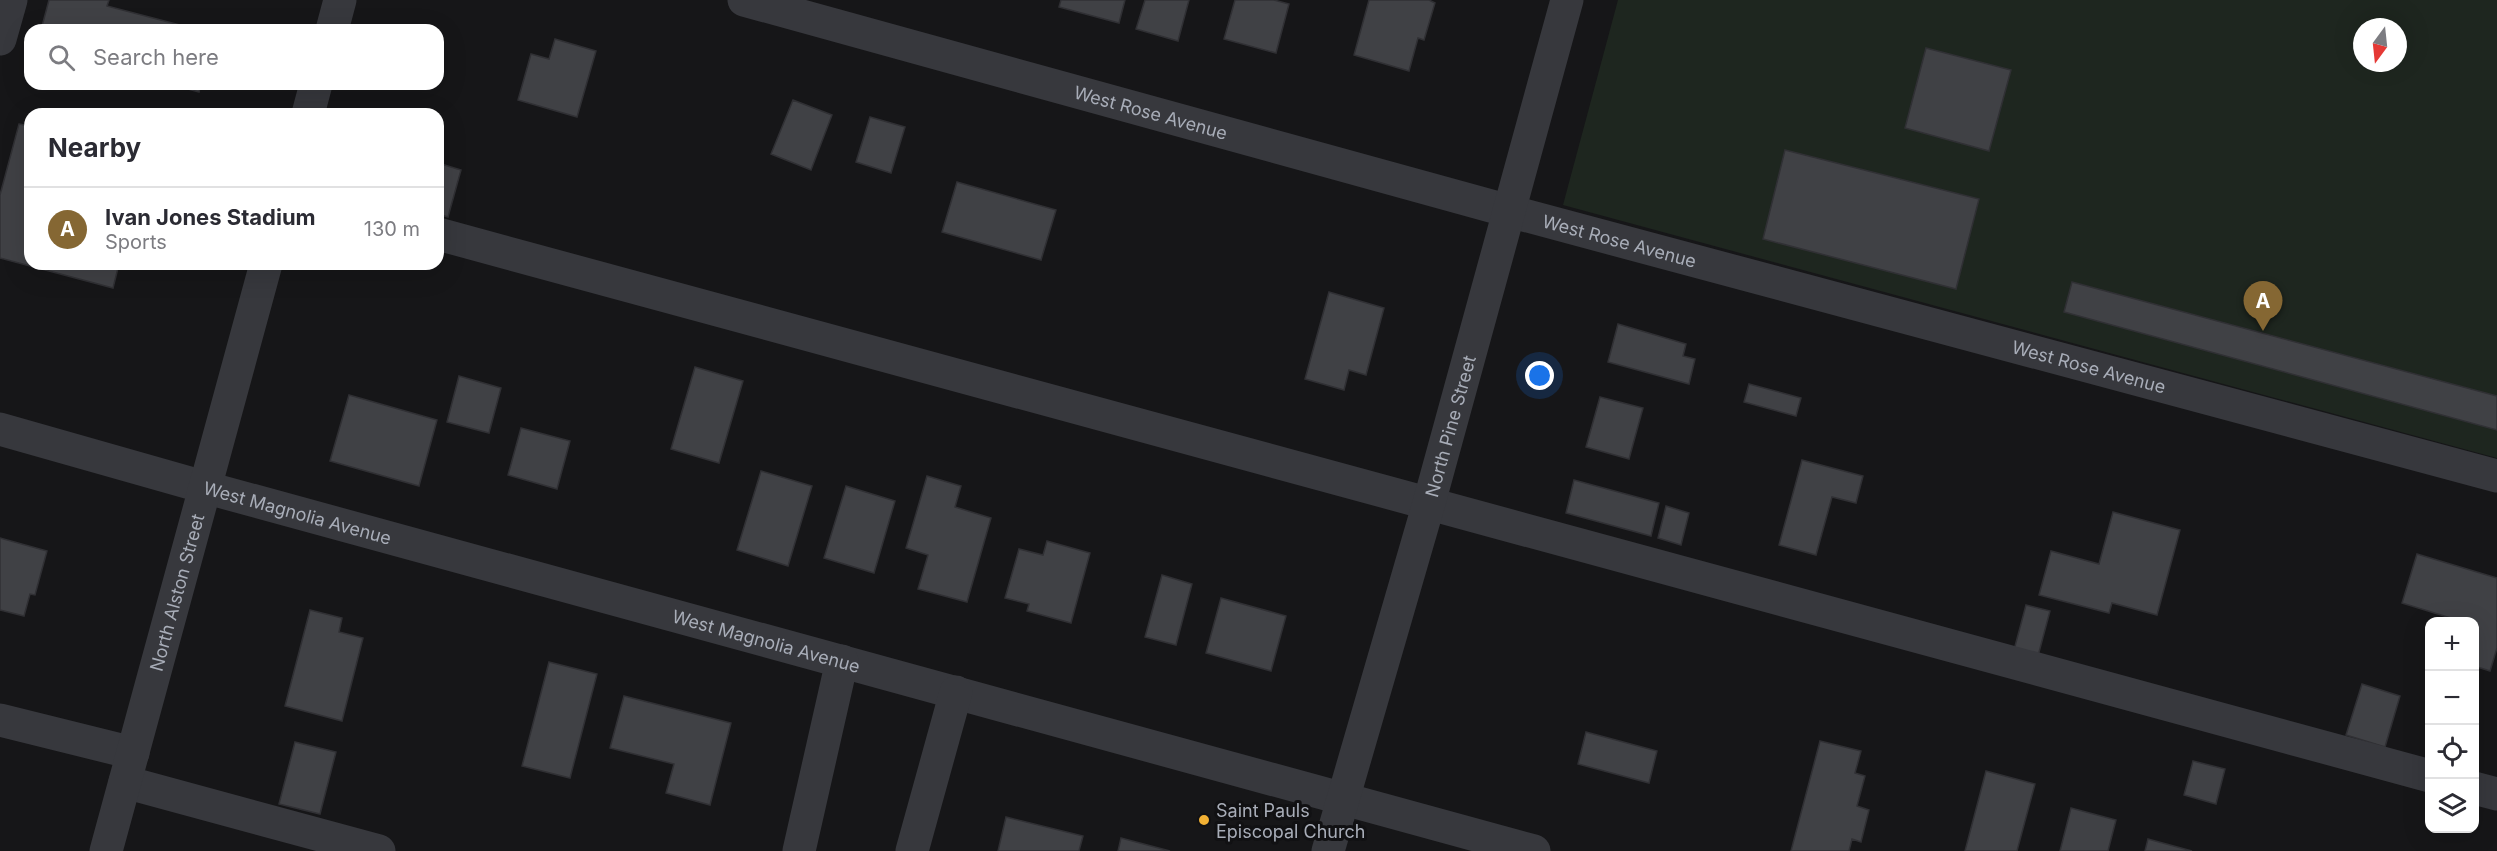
<!DOCTYPE html>
<html lang="en">
<head>
<meta charset="utf-8">
<style>
	:root { --surface:#fff; --page:#f7f7f7; --text:#2b2b33; --muted:#7c7c81; --line:#e1e1e2; --accent:#856733 }
	body { margin:0; font-family:Inter,sans-serif; background:var(--page); color:var(--text) }
	.controls { position:absolute; right:18px; bottom:18px; display:grid; overflow:hidden; border-radius:12px; box-shadow:0 6px 24px #0002 }
	.controls button { width:54px; height:54px; display:grid; place-items:center; padding:0; border:0; border-bottom:2px solid var(--line); background:var(--surface); color:var(--text); font:30px sans-serif }
	.compass { position:absolute; left:2353px; top:18px; width:54px; height:54px; border-radius:50%; background:var(--surface); box-shadow:0 6px 24px #0002; rotate:195deg }
	.you { position:absolute; left:1540px; top:376px; width:21px; height:21px; margin:-15px; border:4px solid #fff; border-radius:50%; background:#1a73e8; box-shadow:0 0 0 9px #1a73e833 }
	.badge { display:grid; place-items:center; width:39px; height:39px; border-radius:50%; background:var(--accent); color:#fff; font-size:20px; font-weight:700 }
	.pin { position:absolute; translate:-50% -50px; filter:drop-shadow(0 2px 3px #0008) }
	.pin::after { content:''; position:absolute; top:32px; width:21px; height:18px; background:inherit; clip-path:polygon(0 0,100% 0,50% 100%) }
	.list { margin:0; padding:0; list-style:none }
	h2 { display:flex; justify-content:space-between; align-items:center; height:78px; margin:0; padding:0 24px; font-size:26px }
	h2 small { font-size:20px; font-weight:400; color:var(--muted) }
	.list li { display:grid; grid-template-columns:39px 1fr auto; gap:18px; align-items:center; box-sizing:border-box; height:84px; padding:0 24px; border-top:2px solid var(--line) }
	.list b { display:block; font-size:22px; white-space:nowrap }
	.list p { margin:0; font-size:20px; white-space:nowrap; color:var(--muted) }
	.list em { font-size:20px; font-style:normal; color:var(--muted) }
	.icon { flex:none; width:33px; height:33px; fill:none; stroke:currentColor; stroke-width:2; stroke-linecap:round; stroke-linejoin:round }
	.map { position:relative; flex:none; width:2497px; height:851px; overflow:hidden }
	.search { position:absolute; background:var(--surface); box-shadow:0 6px 24px #0002; left:24px; top:24px; width:420px; height:66px; display:flex; align-items:center; gap:15px; box-sizing:border-box; padding:0 21px; border-radius:18px; color:var(--muted); font-size:22px }
	.panel { position:absolute; background:var(--surface); box-shadow:0 6px 24px #0002; left:24px; top:108px; width:420px; height:162px; border-radius:18px }
	.map>svg:first-child { display:block }
</style>
</head>
<body>
<div class="map">
<svg width="2497" height="851" viewBox="0 0 2497 851">
	<rect width="100%" height="100%" fill="#161618"/>
	<path fill="#1e261f" fill-rule="evenodd" d="M1618,0H2497V458L1563,205ZM2362,27H2398V63H2362Z"/>
	<path fill="#404145" stroke="#303034" stroke-width="1.5" d="M49,0H109L107,6L199,30H41Z
		M1061,0H1125L1119,23L1059,7Z
		M1145,0H1189L1178,41L1136,29Z
		M1235,0H1274L1289,4L1276,53L1224,39Z
		M1369,0H1429L1435,3L1424,40L1418,38L1409,71L1354,55Z
		M555,39L596,51L577,117L518,100L531,54L549,59Z
		M1926,48L2011,70L1989,151L1905,128Z
		M170,84H201L199,92Z
		M793,100L832,115L811,170L771,154Z
		M870,117L905,127L891,173L856,162Z
		M19,124L30,126V264H119L113,288L0,258V195Z
		M1785,150L1979,199L1956,289L1763,239Z
		M438,163L461,170L448,217L438,214Z
		M957,182L1056,210L1041,260L942,232Z
		M2072,282L2497,396V430L2064,312Z
		M1329,292L1384,308L1366,375L1349,370L1344,390L1305,379Z
		M1618,324L1686,344L1683,356L1695,359L1689,384L1608,362Z
		M695,367L743,381L719,463L671,449Z
		M459,376L501,388L489,433L447,422Z
		M1749,384L1801,398L1796,416L1744,402Z
		M349,395L437,420L419,486L330,461Z
		M1600,397L1643,408L1629,459L1586,447Z
		M521,428L570,441L557,489L508,475Z
		M1802,460L1863,476L1856,503L1832,497L1816,555L1779,545Z
		M761,471L812,486L788,566L737,550Z
		M927,476L961,486L955,507L991,518L967,602L918,589L928,555L906,548Z
		M1574,480L1659,503L1651,536L1566,513Z
		M846,486L895,501L874,573L824,558Z
		M1666,506L1689,513L1681,545L1658,538Z
		M2113,512L2180,530L2157,615L2112,603L2109,613L2039,595L2051,551L2099,564Z
		M0,538L47,551L35,595L30,594L24,616L0,610Z
		M1047,541L1090,553L1071,623L1027,611L1029,604L1005,598L1019,549L1043,555Z
		M2417,554L2497,578V648L2490,671L2474,666V622H2453L2454,619L2402,603Z
		M1162,575L1192,584L1176,645L1145,637Z
		M1221,598L1286,616L1271,671L1206,653Z
		M2026,605L2050,611L2038,656L2014,650Z
		M310,610L342,618L339,632L363,638L342,721L285,706Z
		M549,662L597,674L570,778L522,766Z
		M2362,684L2400,696L2385,747L2346,735Z
		M624,696L731,723L710,805L666,793L674,764L610,748Z
		M1586,732L1657,751L1649,783L1578,764Z
		M1820,741L1861,751L1855,773L1865,776L1857,806L1869,810L1861,842L1852,839L1849,851H1791Z
		M295,742L336,752L320,814L279,804Z
		M2193,761L2225,769L2216,804L2184,795Z
		M1986,771L2035,784L2017,851H1965Z
		M2071,808L2116,820L2108,851H2060Z
		M1006,817L1083,836L1079,851H998Z
		M1121,838L1170,851H1118Z
		M2148,839L2192,851H2145Z"/>
	<g fill="none" stroke-linecap="round" stroke-linejoin="round">
		<g stroke="#37383d" stroke-width="33">
			<path id="s1" d="M744,0L1509,211L2497,476"/>
			<path d="M332,30L340,0"/>
			<path d="M0,39L11,0"/>
			<path d="M308,114L316,84"/>
			<path d="M438,234L2430,776"/>
			<path id="s2" d="M0,429L204,487L1534,851"/>
			<path d="M0,720L133,753"/>
			<path d="M125,782L379,851"/>
			<path d="M2474,788L2497,794"/>
			<path id="s3" d="M106,851L266,264"/>
			<path d="M799,851L842,661"/>
			<path d="M912,851L956,692"/>
			<path id="s4" d="M1328,851L1429,503L1567,0"/>
		</g>
	</g>
	<circle fill="#f2b134" stroke="#111113" stroke-width="2" cx="1204" cy="820" r="6"/>
	<g text-anchor="middle" dominant-baseline="central" stroke-width="6" stroke-linejoin="round" paint-order="stroke">
		<g font-size="18" fill="#a8adb8" stroke="#111113">
			<text stroke="none"><textPath href="#s1" startOffset="422">West Rose Avenue</textPath></text>
			<text stroke="none"><textPath href="#s1" startOffset="908">West Rose Avenue</textPath></text>
			<text stroke="none"><textPath href="#s1" startOffset="1394">West Rose Avenue</textPath></text>
			<text stroke="none"><textPath href="#s4" startOffset="442">North Pine Street</textPath></text>
			<text stroke="none"><textPath href="#s2" startOffset="309">West Magnolia Avenue</textPath></text>
			<text stroke="none"><textPath href="#s3" startOffset="268">North Alston Street</textPath></text>
			<text stroke="none"><textPath href="#s2" startOffset="795">West Magnolia Avenue</textPath></text>
		</g>
		<g font-size="18" fill="#a8adb8" stroke="#111113" text-anchor="start">
			<text x="1216" y="810">Saint Pauls<tspan x="1216" dy="21">Episcopal Church</tspan></text>
		</g>
	</g>
</svg>
<div class="controls">
<button>+</button>
<button>−</button>
<button><svg class="icon" aria-label="locate" viewBox="0 0 24 24"><circle cx="12" cy="12" r="6"/><path d="M12 2v4M12 18v4M2 12h4M18 12h4"/></svg></button>
<button><svg class="icon" aria-label="layers" viewBox="0 0 24 24"><path d="M12 4l9 5-9 5-9-5zM3 14l9 5 9-5"/></svg></button>
</div>
<svg class="compass" viewBox="-18 -18 36 36"><path d="M0-13l5 13h-10z" fill="#e53935"/><path d="M0 13l5-13h-10z" fill="#7c7c81"/></svg>
<div class="you"></div>
<div class="pin badge" style="left:2263px;top:331px">A</div>
<div class="search"><svg class="icon" aria-label="search" viewBox="0 0 24 24"><circle cx="10" cy="10" r="6"/><path d="M15 15l6 6"/></svg>Search here</div>
<section class="panel">
<h2>Nearby<small></small></h2>
<ul class="list">
<li><span class="badge">A</span><div><b>Ivan Jones Stadium</b><p>Sports</p></div><em>130 m</em></li>
</ul>
</section>
</div>
</body>
</html>
